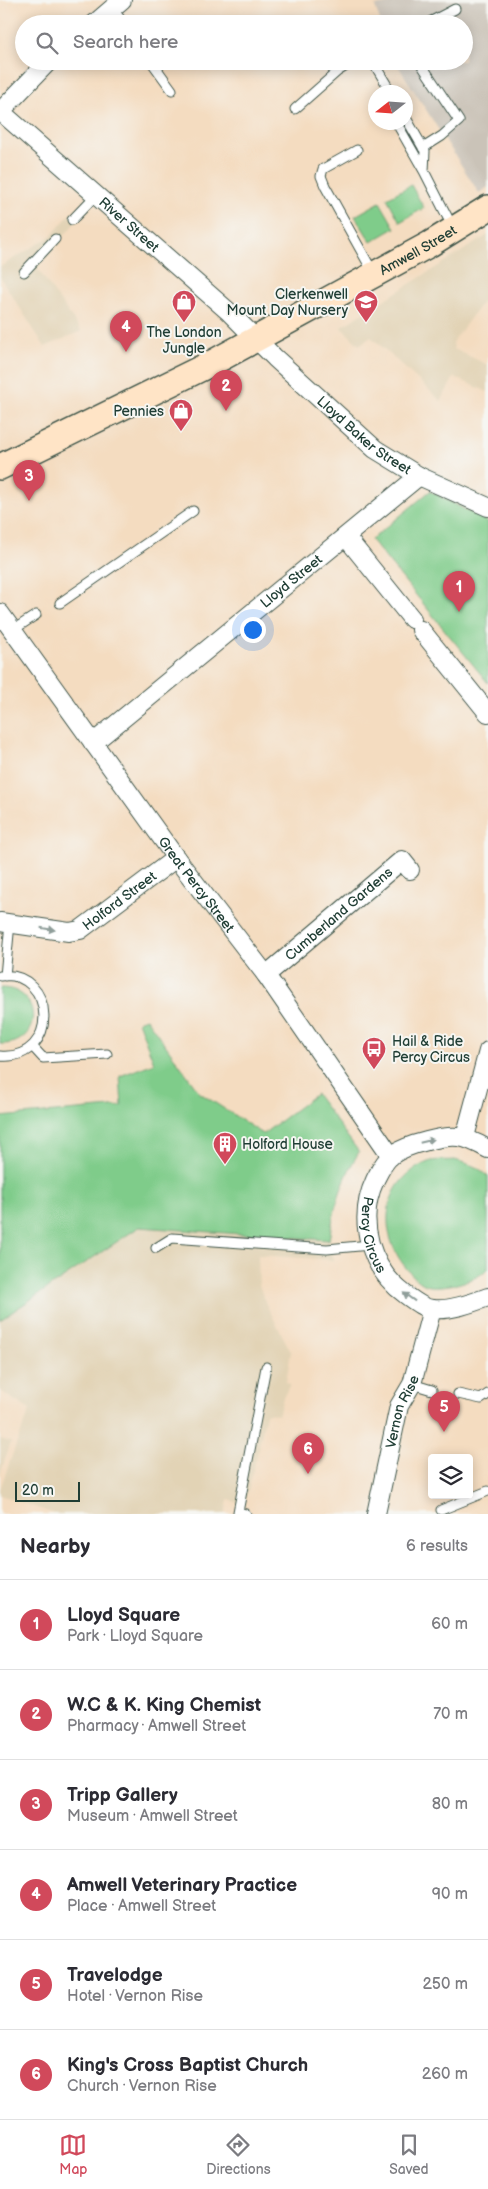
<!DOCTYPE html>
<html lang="en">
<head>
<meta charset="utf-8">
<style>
	:root { --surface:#fff; --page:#f7f7f7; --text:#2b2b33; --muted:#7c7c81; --line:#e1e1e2; --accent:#d1495b }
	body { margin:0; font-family:"Balsamiq Sans",sans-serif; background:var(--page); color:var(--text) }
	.controls { position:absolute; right:15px; bottom:15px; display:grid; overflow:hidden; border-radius:5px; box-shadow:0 2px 12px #0003 }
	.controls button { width:45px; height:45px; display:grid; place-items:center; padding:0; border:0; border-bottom:1px solid var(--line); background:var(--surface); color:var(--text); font:25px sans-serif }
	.compass { position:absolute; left:368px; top:85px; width:45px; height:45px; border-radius:50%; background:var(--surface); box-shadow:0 2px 12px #0003; rotate:253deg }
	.scale { position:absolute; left:15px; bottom:12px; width:65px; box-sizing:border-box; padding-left:5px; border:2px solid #1f3d34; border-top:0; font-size:14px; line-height:18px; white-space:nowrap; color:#1f3d34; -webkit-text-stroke:4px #f6f6f2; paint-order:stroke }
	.you { position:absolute; left:252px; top:629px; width:18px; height:18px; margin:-12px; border:4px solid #fff; border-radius:50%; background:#1a73e8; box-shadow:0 0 0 8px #1a73e833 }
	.badge { display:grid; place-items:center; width:32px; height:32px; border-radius:50%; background:var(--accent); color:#fff; font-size:16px; font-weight:700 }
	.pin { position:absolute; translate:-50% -41px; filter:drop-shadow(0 1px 2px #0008) }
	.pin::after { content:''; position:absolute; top:26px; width:18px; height:15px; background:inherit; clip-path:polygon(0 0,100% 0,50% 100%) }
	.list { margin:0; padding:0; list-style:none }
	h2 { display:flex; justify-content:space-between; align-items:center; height:65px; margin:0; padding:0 20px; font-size:21px }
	h2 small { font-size:16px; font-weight:400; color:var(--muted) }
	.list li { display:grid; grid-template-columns:32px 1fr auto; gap:15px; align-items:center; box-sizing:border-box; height:90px; padding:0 20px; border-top:1px solid var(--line) }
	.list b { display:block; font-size:19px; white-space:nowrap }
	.list p { margin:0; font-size:16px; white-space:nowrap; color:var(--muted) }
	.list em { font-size:16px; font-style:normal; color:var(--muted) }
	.icon { flex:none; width:28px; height:28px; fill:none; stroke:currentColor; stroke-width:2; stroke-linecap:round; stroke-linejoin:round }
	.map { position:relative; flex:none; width:488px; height:1514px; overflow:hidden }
	.search { position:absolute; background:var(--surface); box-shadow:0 2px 12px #0003; left:15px; right:15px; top:15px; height:55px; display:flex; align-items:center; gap:12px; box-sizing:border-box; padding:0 18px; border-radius:28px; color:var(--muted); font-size:19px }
	.sheet { height:605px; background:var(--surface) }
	nav { display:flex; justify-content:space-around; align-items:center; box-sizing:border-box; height:70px; border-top:1px solid var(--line); background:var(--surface); font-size:14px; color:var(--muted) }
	nav a { display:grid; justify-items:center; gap:2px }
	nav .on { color:var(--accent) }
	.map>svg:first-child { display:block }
</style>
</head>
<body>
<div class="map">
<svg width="488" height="1514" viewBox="0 0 488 1514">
	<rect width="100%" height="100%" fill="#f6f6f2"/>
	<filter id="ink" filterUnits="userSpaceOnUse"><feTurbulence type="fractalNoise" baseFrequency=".02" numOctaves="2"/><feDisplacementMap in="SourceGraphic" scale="10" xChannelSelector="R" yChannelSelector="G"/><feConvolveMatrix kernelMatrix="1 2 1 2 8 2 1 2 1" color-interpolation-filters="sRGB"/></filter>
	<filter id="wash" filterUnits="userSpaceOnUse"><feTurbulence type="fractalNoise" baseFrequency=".0096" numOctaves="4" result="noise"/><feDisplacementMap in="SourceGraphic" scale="20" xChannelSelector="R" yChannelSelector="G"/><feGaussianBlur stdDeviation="1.12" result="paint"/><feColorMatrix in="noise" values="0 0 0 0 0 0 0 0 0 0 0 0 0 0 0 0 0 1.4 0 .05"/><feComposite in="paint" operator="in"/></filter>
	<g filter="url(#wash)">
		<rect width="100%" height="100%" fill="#f4dcc0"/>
		<path fill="#e2d3b5" d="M72,212L79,218L37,268L81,331L45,347L0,277V267L51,236Z
			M488,235V294L453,342L454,349L488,365V392L454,377L441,401L371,337L359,345L341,327Z
			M139,1227L329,1240L334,1260L258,1255L259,1285L266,1304L291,1352L286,1382L290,1384L283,1398L278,1415L269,1413L266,1414L245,1504L228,1500L225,1514H55L0,1495V1489L13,1453L30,1410L0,1391V1320Z
			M0,1439L11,1442L0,1474Z"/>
		<path fill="#cac3b8" d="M405,0H488V187L479,193L395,61H464V24H381L375,6Z"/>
		<path fill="#7fcc8a" stroke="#4f845f" d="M411,185L424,208L400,222L387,198Z
			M380,202L395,228L371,242L355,216Z
			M430,491L488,522V683L371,540Z
			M0,988C43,987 44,1046 0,1044Z
			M146,1018L200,1093L263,1134L316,1094L359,1152C342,1179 334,1208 329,1240L139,1227L0,1320V1117L122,1106L120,1076L154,1063L138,1021Z
			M455,1160C467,1164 480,1166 488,1177V1269C479,1277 468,1281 457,1284C448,1285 435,1288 426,1285C418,1282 408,1271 403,1264C377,1228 384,1180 428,1162C435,1159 447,1161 455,1160Z"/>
	</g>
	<g filter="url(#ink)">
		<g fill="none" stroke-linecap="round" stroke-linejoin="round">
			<defs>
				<path id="lane" d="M112,8L124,24
					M426,24L455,9
					M151,61L172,90
					M368,61L376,67L391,92
					M419,61L459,121L442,136L423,148
					M295,109L338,71L354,61
					M406,118L425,151L424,171
					M396,122L424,171L453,228
					M357,150L323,169L321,176L325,186L374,274
					M72,220L96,195
					M24,272L55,239
					M60,603L193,511
					M13,630L36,615
					M0,976C56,969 61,1061 0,1056
					M5,976L10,923
					M32,1046L43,1058L107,1054
					M156,1248L172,1238L327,1249L370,1245
					M412,1384L432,1390
					M458,1394L481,1399L488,1394
					M441,1510L488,1491
					M246,1514L238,1512L266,1367"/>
				<g id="street">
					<path d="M94,24L122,0"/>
					<path id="s1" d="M0,111L228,311L275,358L375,449L419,476L488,507"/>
					<path d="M0,112L49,61"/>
					<path d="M346,537L412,619"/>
					<path id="s2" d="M0,613L176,858L266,975L391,1156"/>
					<path d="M421,630L488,713"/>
					<path id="s3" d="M93,743L419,476"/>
					<path id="s4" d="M0,922L69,932L80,930L176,858"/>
					<path id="s5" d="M266,975L402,860L410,870"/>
					<path d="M465,1137L488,1051"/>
					<path id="s6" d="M488,1149C463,1135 455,1134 427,1141C415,1144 402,1148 392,1155C384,1161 379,1172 375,1180C356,1221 370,1269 406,1295C413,1300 424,1309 433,1309C450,1311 472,1303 488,1297"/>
					<path id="s7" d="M376,1514L399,1406L412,1384L432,1309"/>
				</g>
				<g id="secondary">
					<path id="s8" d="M0,467L212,363L430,244L488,208"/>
				</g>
			</defs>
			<use href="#lane" stroke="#3f5549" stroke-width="11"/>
			<use href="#street" stroke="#3f5549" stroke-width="20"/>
			<use href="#secondary" stroke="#3f5549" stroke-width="28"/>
			<use href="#lane" stroke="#fff" stroke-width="9"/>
			<use href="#street" stroke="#fff" stroke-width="18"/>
			<use href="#secondary" stroke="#ffe4c6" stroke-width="25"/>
		</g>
		<defs><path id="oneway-solid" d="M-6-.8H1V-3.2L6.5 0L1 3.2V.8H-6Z" transform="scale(1.25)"/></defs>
		<g fill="#8f9e9a">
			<use href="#oneway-solid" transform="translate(48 929) rotate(9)"/>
			<use href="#oneway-solid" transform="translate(427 1141) rotate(-13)"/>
			<use href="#oneway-solid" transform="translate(409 1297) rotate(-144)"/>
		</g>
	</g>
	<defs>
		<symbol id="shop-pin" viewBox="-11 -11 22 30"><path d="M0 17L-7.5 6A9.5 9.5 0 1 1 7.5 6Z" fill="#d1495b" stroke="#f6f6f2"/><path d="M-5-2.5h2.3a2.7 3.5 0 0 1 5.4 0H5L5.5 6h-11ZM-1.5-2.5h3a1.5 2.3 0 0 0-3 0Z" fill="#fff"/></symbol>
		<symbol id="school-pin" viewBox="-11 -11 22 30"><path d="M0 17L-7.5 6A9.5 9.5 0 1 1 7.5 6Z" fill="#d1495b" stroke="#f6f6f2"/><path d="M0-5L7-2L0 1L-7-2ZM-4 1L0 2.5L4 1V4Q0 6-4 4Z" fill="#fff"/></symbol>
		<symbol id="bus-pin" viewBox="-11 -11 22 30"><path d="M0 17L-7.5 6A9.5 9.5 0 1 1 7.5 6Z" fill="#d1495b" stroke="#f6f6f2"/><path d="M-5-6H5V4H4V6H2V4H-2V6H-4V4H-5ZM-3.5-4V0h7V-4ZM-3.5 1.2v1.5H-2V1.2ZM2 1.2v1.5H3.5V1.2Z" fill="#fff"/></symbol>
		<symbol id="building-pin" viewBox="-11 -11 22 30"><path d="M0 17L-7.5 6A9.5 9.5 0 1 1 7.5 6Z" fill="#d1495b" stroke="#f6f6f2"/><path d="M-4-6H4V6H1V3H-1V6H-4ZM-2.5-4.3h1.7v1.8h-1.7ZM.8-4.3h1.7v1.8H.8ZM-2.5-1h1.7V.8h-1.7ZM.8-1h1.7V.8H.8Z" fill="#fff"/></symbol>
	</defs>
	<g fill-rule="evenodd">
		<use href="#shop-pin" x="170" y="288" width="28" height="38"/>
		<use href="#school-pin" x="352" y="288" width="28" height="38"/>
		<use href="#shop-pin" x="167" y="397" width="28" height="38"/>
		<use href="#bus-pin" x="360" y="1035" width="28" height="38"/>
		<use href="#building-pin" x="211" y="1130" width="28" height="38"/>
	</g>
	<g text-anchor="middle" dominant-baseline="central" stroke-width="4" stroke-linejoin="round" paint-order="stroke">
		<g font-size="14" fill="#1f3d34" stroke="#f6f6f2">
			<text stroke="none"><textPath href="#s1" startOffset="172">River Street</textPath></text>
			<text stroke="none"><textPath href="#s8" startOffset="471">Amwell Street</textPath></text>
			<text stroke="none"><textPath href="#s1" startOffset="488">Lloyd Baker Street</textPath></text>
			<text stroke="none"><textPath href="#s3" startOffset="256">Lloyd Street</textPath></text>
			<text stroke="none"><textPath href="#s2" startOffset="335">Great Percy Street</textPath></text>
			<text stroke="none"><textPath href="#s4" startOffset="130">Holford Street</textPath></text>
			<text stroke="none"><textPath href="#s5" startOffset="95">Cumberland Gardens</textPath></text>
			<text stroke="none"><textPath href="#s6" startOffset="189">Percy Circus</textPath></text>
			<text stroke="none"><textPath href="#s7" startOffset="106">Vernon Rise</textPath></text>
		</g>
		<g font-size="14" fill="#1f3d34" stroke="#f6f6f2" text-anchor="end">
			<text x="348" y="294">Clerkenwell<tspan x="348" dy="16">Mount Day Nursery</tspan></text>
			<text x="184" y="332" text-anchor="middle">The London<tspan x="184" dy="16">Jungle</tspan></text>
			<text x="164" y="411">Pennies</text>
			<text x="392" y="1041" text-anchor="start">Hail &amp; Ride<tspan x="392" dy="16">Percy Circus</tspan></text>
			<text x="242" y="1144" text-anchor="start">Holford House</text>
		</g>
	</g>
</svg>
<div class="controls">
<button><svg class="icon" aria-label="layers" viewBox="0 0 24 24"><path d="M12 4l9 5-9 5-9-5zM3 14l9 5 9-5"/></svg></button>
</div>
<svg class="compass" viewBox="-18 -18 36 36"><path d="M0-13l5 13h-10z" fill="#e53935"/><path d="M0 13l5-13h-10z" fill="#7c7c81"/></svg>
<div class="scale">20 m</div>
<div class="you"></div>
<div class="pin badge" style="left:459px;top:612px">1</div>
<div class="pin badge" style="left:226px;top:411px">2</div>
<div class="pin badge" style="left:29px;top:501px">3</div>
<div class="pin badge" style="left:126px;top:352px">4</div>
<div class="pin badge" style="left:444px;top:1432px">5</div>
<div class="pin badge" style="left:308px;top:1474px">6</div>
<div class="search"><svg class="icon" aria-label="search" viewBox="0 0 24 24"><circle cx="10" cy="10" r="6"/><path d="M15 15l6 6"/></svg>Search here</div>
</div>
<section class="sheet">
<h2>Nearby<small>6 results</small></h2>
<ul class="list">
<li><span class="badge">1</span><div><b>Lloyd Square</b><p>Park · Lloyd Square</p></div><em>60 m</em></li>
<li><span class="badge">2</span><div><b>W.C &amp; K. King Chemist</b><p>Pharmacy · Amwell Street</p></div><em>70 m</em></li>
<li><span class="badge">3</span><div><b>Tripp Gallery</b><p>Museum · Amwell Street</p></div><em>80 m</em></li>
<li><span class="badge">4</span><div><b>Amwell Veterinary Practice</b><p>Place · Amwell Street</p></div><em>90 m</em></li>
<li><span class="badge">5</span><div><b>Travelodge</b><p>Hotel · Vernon Rise</p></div><em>250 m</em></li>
<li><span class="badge">6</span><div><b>King's Cross Baptist Church</b><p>Church · Vernon Rise</p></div><em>260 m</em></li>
</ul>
</section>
<nav>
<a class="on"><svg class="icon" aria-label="map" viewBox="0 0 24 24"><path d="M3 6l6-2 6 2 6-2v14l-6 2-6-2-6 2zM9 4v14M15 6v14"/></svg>Map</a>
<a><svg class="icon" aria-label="directions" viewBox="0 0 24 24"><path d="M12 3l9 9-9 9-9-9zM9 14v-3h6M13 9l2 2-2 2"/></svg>Directions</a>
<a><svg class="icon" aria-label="saved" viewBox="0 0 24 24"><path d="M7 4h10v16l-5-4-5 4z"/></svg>Saved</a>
</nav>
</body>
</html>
